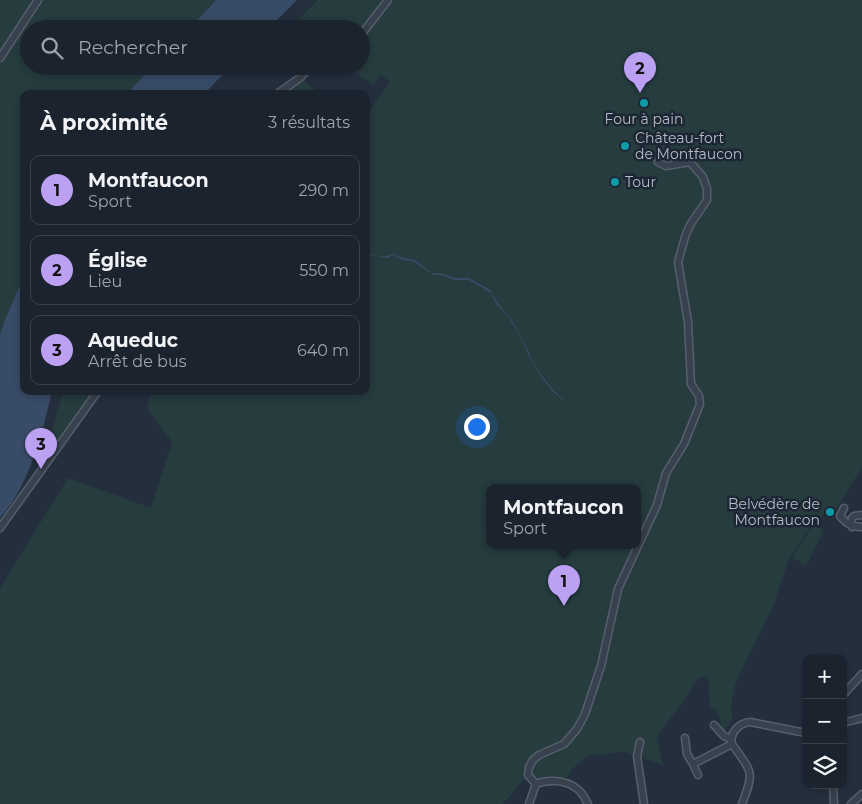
<!DOCTYPE html>
<html lang="fr">
<head>
<meta charset="utf-8">
<style>
	:root { --surface:#1b232e; --page:#242b36; --text:#f1f3f6; --muted:#a0a4aa; --line:#39404a; --accent:#bca0f2 }
	body { margin:0; font-family:Montserrat,sans-serif; background:var(--page); color:var(--text) }
	.controls { position:absolute; right:15px; bottom:15px; display:grid; overflow:hidden; border-radius:10px; box-shadow:0 2px 8px #0003 }
	.controls button { width:45px; height:45px; display:grid; place-items:center; padding:0; border:0; border-bottom:1px solid var(--line); background:var(--surface); color:var(--text); font:25px sans-serif }
	.you { position:absolute; left:476px; top:426px; width:18px; height:18px; margin:-12px; border:4px solid #fff; border-radius:50%; background:#1a73e8; box-shadow:0 0 0 8px #1a73e833 }
	.badge { display:grid; place-items:center; width:32px; height:32px; border-radius:50%; background:var(--accent); color:#111; font-size:16px; font-weight:700 }
	.pin { position:absolute; translate:-50% -41px; filter:drop-shadow(0 1px 2px #0008) }
	.pin::after { content:''; position:absolute; top:26px; width:18px; height:15px; background:inherit; clip-path:polygon(0 0,100% 0,50% 100%) }
	.popup { position:absolute; left:486px; top:484px; width:155px; height:65px; box-sizing:border-box; display:grid; place-content:center; border-radius:10px; background:var(--surface); filter:drop-shadow(0 1px 4px #0005); font-size:16px; white-space:nowrap; color:var(--muted) }
	.popup b { font-size:19px; color:var(--text) }
	.popup::after { content:''; position:absolute; left:50%; top:100%; margin-left:-10px; border:10px solid transparent; border-top-color:var(--surface) }
	.list { margin:0; padding:0; list-style:none }
	h2 { display:flex; justify-content:space-between; align-items:center; height:65px; margin:0; padding:0 20px; font-size:21px }
	h2 small { font-size:16px; font-weight:400; color:var(--muted) }
	.list li { display:grid; grid-template-columns:32px 1fr auto; gap:15px; align-items:center; box-sizing:border-box; height:70px; margin:0 10px 10px; padding:0 10px; border:1px solid var(--line); border-radius:10px }
	.list b { display:block; font-size:19px; white-space:nowrap }
	.list p { margin:0; font-size:16px; white-space:nowrap; color:var(--muted) }
	.list em { font-size:16px; font-style:normal; color:var(--muted) }
	.icon { flex:none; width:28px; height:28px; fill:none; stroke:currentColor; stroke-width:2; stroke-linecap:round; stroke-linejoin:round }
	.map { position:relative; flex:none; width:862px; height:804px; overflow:hidden }
	.search { position:absolute; background:var(--surface); box-shadow:0 2px 8px #0003; left:20px; top:20px; width:350px; height:55px; display:flex; align-items:center; gap:12px; box-sizing:border-box; padding:0 18px; border-radius:28px; color:var(--muted); font-size:19px }
	.panel { position:absolute; background:var(--surface); box-shadow:0 2px 8px #0003; left:20px; top:90px; width:350px; height:305px; border-radius:10px }
	.map>svg:first-child { display:block }
</style>
</head>
<body>
<div class="map">
<svg width="862" height="804" viewBox="0 0 862 804">
	<rect width="100%" height="100%" fill="#242f3e"/>
	<path fill="#263c3f" fill-rule="evenodd" d="M0,0H216L189,29H29V66H152L127,94H24V276L6,317L0,334Z
		M318,0H862V467L837,508L827,509L820,520L813,523L788,561L774,604L735,684L731,709L732,719L724,732L717,710L710,706L708,676L700,677L693,684L689,694L657,736L663,765L624,752L588,756L572,769L566,780L533,777L525,778L503,804H0V588L68,478L151,508L172,442L147,408L152,391H366V116L390,81L381,75L374,85L344,66H361V29H289ZM490,487H638V545H490Z
		M289,66H311L301,77L320,94H277L301,77Z
		M63,391H93L41,469L39,467L47,450Z
		M814,524L824,530L806,566L792,557Z"/>
	<path fill="#394c67" d="M216,0H297L268,29H189Z
		M152,66H231L204,94H127Z
		M366,252C374,256 386,258 393,254L403,258L415,260L432,273L444,274L455,278H469L490,290L499,305L511,319L528,350L532,361L542,376L554,391L568,404L553,392L542,378L531,360L520,336L507,315L497,305L491,293L469,280H454L443,275H434L413,261L403,260L393,255L388,258L366,254Z
		M24,276V391H52C42,434 30,484 0,518V334L6,317Z"/>
	<g fill="none" stroke-linecap="round" stroke-linejoin="round">
		<defs>
			<path id="minor" d="M361,35L388,0
				M0,58L38,0
				M277,94L301,77L311,66
				M844,508L840,516C847,524 852,527 862,527
				M852,527L851,524L852,518L854,516L862,515
				M0,528L98,391
				M843,695L862,674
				M843,723L862,718
				M714,725L724,736L731,739
				M685,738L687,754L693,764L732,744
				M640,742L637,756L644,804
				M693,764L698,775
				M536,784L528,775L529,767L533,760L539,755L564,744L577,729L585,714L601,666L618,589L657,505L666,473L684,444L700,404L699,396L691,384L688,322L678,262L685,237L690,225L707,200V189L703,177L690,162L666,166L658,162
				M536,784C547,779 566,780 576,788C581,791 585,798 588,804
				M833,785L834,804
				M529,804L536,784
				M742,804C755,770 752,773 732,744C729,733 739,723 750,722L806,733
				M851,804L862,794"/>
		</defs>
		<use href="#minor" stroke="#565f6c" stroke-width="9"/>
		<use href="#minor" stroke="#38414e" stroke-width="6"/>
	</g>
	<g fill="#0f9aa8" stroke="#1d2633" stroke-width="2">
		<circle cx="644" cy="103" r="5"/>
		<circle cx="625" cy="146" r="5"/>
		<circle cx="615" cy="182" r="5"/>
		<circle cx="830" cy="512" r="5"/>
	</g>
	<g text-anchor="middle" dominant-baseline="central" stroke-width="5" stroke-linejoin="round" paint-order="stroke">
		<g font-size="14" fill="#b4bcc9" stroke="#1d2633" text-anchor="start">
			<text x="644" y="119" text-anchor="middle">Four à pain</text>
			<text x="635" y="138">Château-fort<tspan x="635" dy="16">de Montfaucon</tspan></text>
			<text x="625" y="182">Tour</text>
			<text x="820" y="504" text-anchor="end">Belvédère de<tspan x="820" dy="16">Montfaucon</tspan></text>
		</g>
	</g>
</svg>
<div class="controls">
<button>+</button>
<button>−</button>
<button><svg class="icon" aria-label="layers" viewBox="0 0 24 24"><path d="M12 4l9 5-9 5-9-5zM3 14l9 5 9-5"/></svg></button>
</div>
<div class="you"></div>
<div class="pin badge" style="left:564px;top:606px">1</div>
<div class="popup"><b>Montfaucon</b>Sport</div>
<div class="pin badge" style="left:640px;top:93px">2</div>
<div class="pin badge" style="left:41px;top:469px">3</div>
<div class="search"><svg class="icon" aria-label="search" viewBox="0 0 24 24"><circle cx="10" cy="10" r="6"/><path d="M15 15l6 6"/></svg>Rechercher</div>
<section class="panel">
<h2>À proximité<small>3 résultats</small></h2>
<ul class="list">
<li><span class="badge">1</span><div><b>Montfaucon</b><p>Sport</p></div><em>290 m</em></li>
<li><span class="badge">2</span><div><b>Église</b><p>Lieu</p></div><em>550 m</em></li>
<li><span class="badge">3</span><div><b>Aqueduc</b><p>Arrêt de bus</p></div><em>640 m</em></li>
</ul>
</section>
</div>
</body>
</html>
